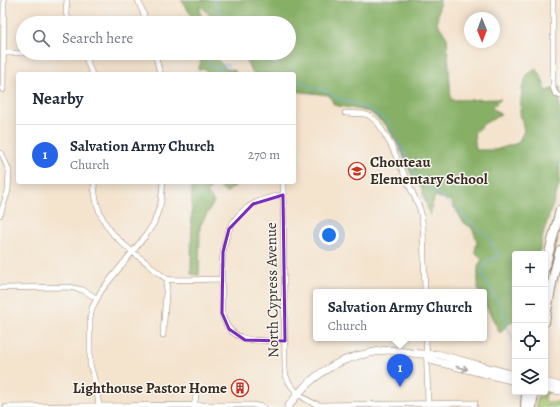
<!DOCTYPE html>
<html lang="en">
<head>
<meta charset="utf-8">
<style>
	:root { --surface:#fff; --page:#f2f2f3; --text:#1f2937; --muted:#747a83; --line:#e0e1e3; --accent:#2563eb }
	body { margin:0; font-family:Alegreya,serif; background:var(--page); color:var(--text) }
	.controls { position:absolute; right:12px; bottom:12px; display:grid; overflow:hidden; border-radius:4px; box-shadow:0 2px 10px #0003 }
	.controls button { width:36px; height:36px; display:grid; place-items:center; padding:0; border:0; border-bottom:1px solid var(--line); background:var(--surface); color:var(--text); font:20px sans-serif }
	.compass { position:absolute; left:464px; top:12px; width:36px; height:36px; border-radius:50%; background:var(--surface); box-shadow:0 2px 10px #0003; rotate:179deg }
	.you { position:absolute; left:329px; top:235px; width:14px; height:14px; margin:-10px; border:3px solid #fff; border-radius:50%; background:#1a73e8; box-shadow:0 0 0 6px #1a73e833 }
	.badge { display:grid; place-items:center; width:26px; height:26px; border-radius:50%; background:var(--accent); color:#fff; font-size:13px; font-weight:700 }
	.pin { position:absolute; translate:-50% -33px; filter:drop-shadow(0 1px 2px #0008) }
	.pin::after { content:''; position:absolute; top:21px; width:14px; height:12px; background:inherit; clip-path:polygon(0 0,100% 0,50% 100%) }
	.popup { position:absolute; left:313px; top:289px; width:174px; height:52px; box-sizing:border-box; display:grid; place-content:center; border-radius:4px; background:var(--surface); filter:drop-shadow(0 1px 3px #0005); font-size:13px; white-space:nowrap; color:var(--muted) }
	.popup b { font-size:15px; color:var(--text) }
	.popup::after { content:''; position:absolute; left:50%; top:100%; margin-left:-8px; border:8px solid transparent; border-top-color:var(--surface) }
	.list { margin:0; padding:0; list-style:none }
	h2 { display:flex; justify-content:space-between; align-items:center; height:52px; margin:0; padding:0 16px; font-size:17px }
	h2 small { font-size:13px; font-weight:400; color:var(--muted) }
	.list li { display:grid; grid-template-columns:26px 1fr auto; gap:12px; align-items:center; box-sizing:border-box; height:60px; padding:0 16px; border-top:1px solid var(--line) }
	.list b { display:block; font-size:15px; white-space:nowrap }
	.list p { margin:0; font-size:13px; white-space:nowrap; color:var(--muted) }
	.list em { font-size:13px; font-style:normal; color:var(--muted) }
	.icon { flex:none; width:22px; height:22px; fill:none; stroke:currentColor; stroke-width:2; stroke-linecap:round; stroke-linejoin:round }
	.map { position:relative; flex:none; width:560px; height:407px; overflow:hidden }
	.search { position:absolute; background:var(--surface); box-shadow:0 2px 10px #0003; left:16px; top:16px; width:280px; height:44px; display:flex; align-items:center; gap:10px; box-sizing:border-box; padding:0 14px; border-radius:22px; color:var(--muted); font-size:15px }
	.panel { position:absolute; background:var(--surface); box-shadow:0 2px 10px #0003; left:16px; top:72px; width:280px; height:112px; border-radius:4px }
	.map>svg:first-child { display:block }
</style>
</head>
<body>
<div class="map">
<svg width="560" height="407" viewBox="0 0 560 407">
	<rect width="100%" height="100%" fill="#f6f6f2"/>
	<filter id="ink" filterUnits="userSpaceOnUse"><feTurbulence type="fractalNoise" baseFrequency=".025" numOctaves="2"/><feDisplacementMap in="SourceGraphic" scale="8" xChannelSelector="R" yChannelSelector="G"/><feConvolveMatrix kernelMatrix="1 2 1 2 8 2 1 2 1" color-interpolation-filters="sRGB"/></filter>
	<filter id="wash" filterUnits="userSpaceOnUse"><feTurbulence type="fractalNoise" baseFrequency=".012" numOctaves="4" result="noise"/><feDisplacementMap in="SourceGraphic" scale="16" xChannelSelector="R" yChannelSelector="G"/><feGaussianBlur stdDeviation="0.9" result="paint"/><feColorMatrix in="noise" values="0 0 0 0 0 0 0 0 0 0 0 0 0 0 0 0 0 1.4 0 .05"/><feComposite in="paint" operator="in"/></filter>
	<g filter="url(#wash)">
		<rect width="100%" height="100%" fill="#f4e3cd"/>
		<path fill="#aacc74" stroke="#727b49" d="M543,392H549L545,396V400L547,402L560,403V407H536L538,396L543,397Z"/>
		<path fill="#87b066" stroke="#616d42" d="M181,0H301L305,4L307,0H440L437,22L447,38L451,100L501,99L492,108L501,115L485,123L474,133L476,150H495L518,143L524,131L520,113L522,89L527,75L536,69L540,73L546,91L560,87V183L544,231L539,254H515V323L511,322L500,333L484,302V292H479L478,290V267L482,259L475,252L477,240L472,228L463,222L451,201L435,196L432,205L430,216L421,187L411,174L401,150L387,126L370,112L334,105L329,95L294,91V74H253L244,57L236,59L237,53H289V23H217L200,5L201,18L196,22Z
			M194,53H212L226,69L234,70L237,74H207L208,72L205,69L198,70L201,62Z
			M192,182H233L235,186L226,193L214,183L207,193L214,202L200,226L199,275L191,274Z"/>
		<g fill="none" stroke-linecap="round" stroke-linejoin="round">
			<path stroke="#7aaee7" stroke-width="1" d="M214,0L219,11L227,23
				M200,53C204,60 212,67 219,70L222,65H228L231,74
				M294,83L303,82L312,89H322L337,98L369,109L385,120L391,127L417,179L436,192L489,238L499,255L488,261L481,273L500,305L514,344"/>
		</g>
	</g>
	<g filter="url(#ink)">
		<g fill="none" stroke-linecap="round" stroke-linejoin="round">
			<defs>
				<path id="street" d="M67,0L66,12L69,23
					M138,0L147,23
					M553,0V87C554,92 555,94 560,96
					M4,53H26
					M84,53L92,74
					M155,53L160,74
					M3,90L4,0
					M345,113L364,114L370,116L378,123L391,145L420,209L423,227L425,292
					M0,153L2,154L9,171L8,191L0,215
					M94,182C95,223 117,241 147,263C153,268 160,275 167,279C172,281 213,279 222,279
					M283,182L285,370C286,386 304,401 319,405L475,403L474,407
					M283,195C213,205 222,259 222,313C230,346 259,340 285,341
					M0,288L69,287L83,290L96,298
					M163,335L167,279
					M426,338L428,403
					M6,407L194,405H253L263,407
					M99,407L97,390L90,364V319L92,308L101,291L146,235L154,223L161,202L163,182
					M194,407L196,395"/>
				<path id="secondary" d="M426,355L434,361L515,381
					M545,382L560,386
					M545,388L560,391
					M288,407C308,378 334,359 370,353C376,352 382,350 388,350C405,351 421,356 437,354L515,375"/>
				<path id="primary" d="M545,268L560,210
					M545,322L554,273L560,250
					M525,407L526,392
					M532,407L534,392"/>
			</defs>
			<use href="#street" stroke="#988676" stroke-width="6"/>
			<use href="#secondary" stroke="#988676" stroke-width="8"/>
			<use href="#primary" stroke="#988676" stroke-width="10"/>
			<use href="#street" stroke="#fff" stroke-width="5"/>
			<use href="#secondary" stroke="#fff" stroke-width="7"/>
			<use href="#primary" stroke="#fff" stroke-width="8"/>
		</g>
		<defs><path id="oneway-shaft" d="M-6 0H5M1.5-3L5.5 0L1.5 3" fill="none" stroke-width="1.6" stroke-linecap="round" stroke-linejoin="round"/></defs>
		<use stroke="#a79f9a" href="#oneway-shaft" transform="translate(462 368) rotate(14)"/>
	</g>
	<path fill="none" stroke="#7b2cbf" stroke-width="3" stroke-linejoin="round" d="M283,195L285,341L245,340L229,329L222,313L223,252L229,229L253,204Z"/>
	<defs>
		<symbol id="school-ring" viewBox="-11 -11 22 22"><circle r="9.5" fill="#f6f6f2" stroke="#c8321e" stroke-width="1.5"/><path d="M0-5L7-2L0 1L-7-2ZM-4 1L0 2.5L4 1V4Q0 6-4 4Z" fill="#c8321e"/></symbol>
		<symbol id="building-ring" viewBox="-11 -11 22 22"><circle r="9.5" fill="#f6f6f2" stroke="#c8321e" stroke-width="1.5"/><path d="M-4-6H4V6H1V3H-1V6H-4ZM-2.5-4.3h1.7v1.8h-1.7ZM.8-4.3h1.7v1.8H.8ZM-2.5-1h1.7V.8h-1.7ZM.8-1h1.7V.8H.8Z" fill="#c8321e"/></symbol>
	</defs>
	<g fill-rule="evenodd">
		<use href="#school-ring" x="347" y="161" width="20" height="20"/>
		<use href="#building-ring" x="230" y="378" width="20" height="20"/>
	</g>
	<g text-anchor="middle" dominant-baseline="central" stroke-width="3" stroke-linejoin="round" paint-order="stroke">
		<g font-size="15" font-weight="bold" fill="#3b2a1e" stroke="#f6f6f2" text-anchor="start">
			<text x="370" y="162">Chouteau<tspan x="370" dy="17">Elementary School</tspan></text>
			<text x="227" y="388" text-anchor="end">Lighthouse Pastor Home</text>
		</g>
		<g font-size="15" fill="#3b2a1e" stroke="#f6f6f2">
			<text transform="translate(272 290) rotate(-91)">North Cypress Avenue</text>
		</g>
	</g>
</svg>
<div class="controls">
<button>+</button>
<button>−</button>
<button><svg class="icon" aria-label="locate" viewBox="0 0 24 24"><circle cx="12" cy="12" r="6"/><path d="M12 2v4M12 18v4M2 12h4M18 12h4"/></svg></button>
<button><svg class="icon" aria-label="layers" viewBox="0 0 24 24"><path d="M12 4l9 5-9 5-9-5zM3 14l9 5 9-5"/></svg></button>
</div>
<svg class="compass" viewBox="-18 -18 36 36"><path d="M0-13l5 13h-10z" fill="#e53935"/><path d="M0 13l5-13h-10z" fill="#747a83"/></svg>
<div class="you"></div>
<div class="pin badge" style="left:400px;top:387px">1</div>
<div class="popup"><b>Salvation Army Church</b>Church</div>
<div class="search"><svg class="icon" aria-label="search" viewBox="0 0 24 24"><circle cx="10" cy="10" r="6"/><path d="M15 15l6 6"/></svg>Search here</div>
<section class="panel">
<h2>Nearby<small></small></h2>
<ul class="list">
<li><span class="badge">1</span><div><b>Salvation Army Church</b><p>Church</p></div><em>270 m</em></li>
</ul>
</section>
</div>
</body>
</html>
